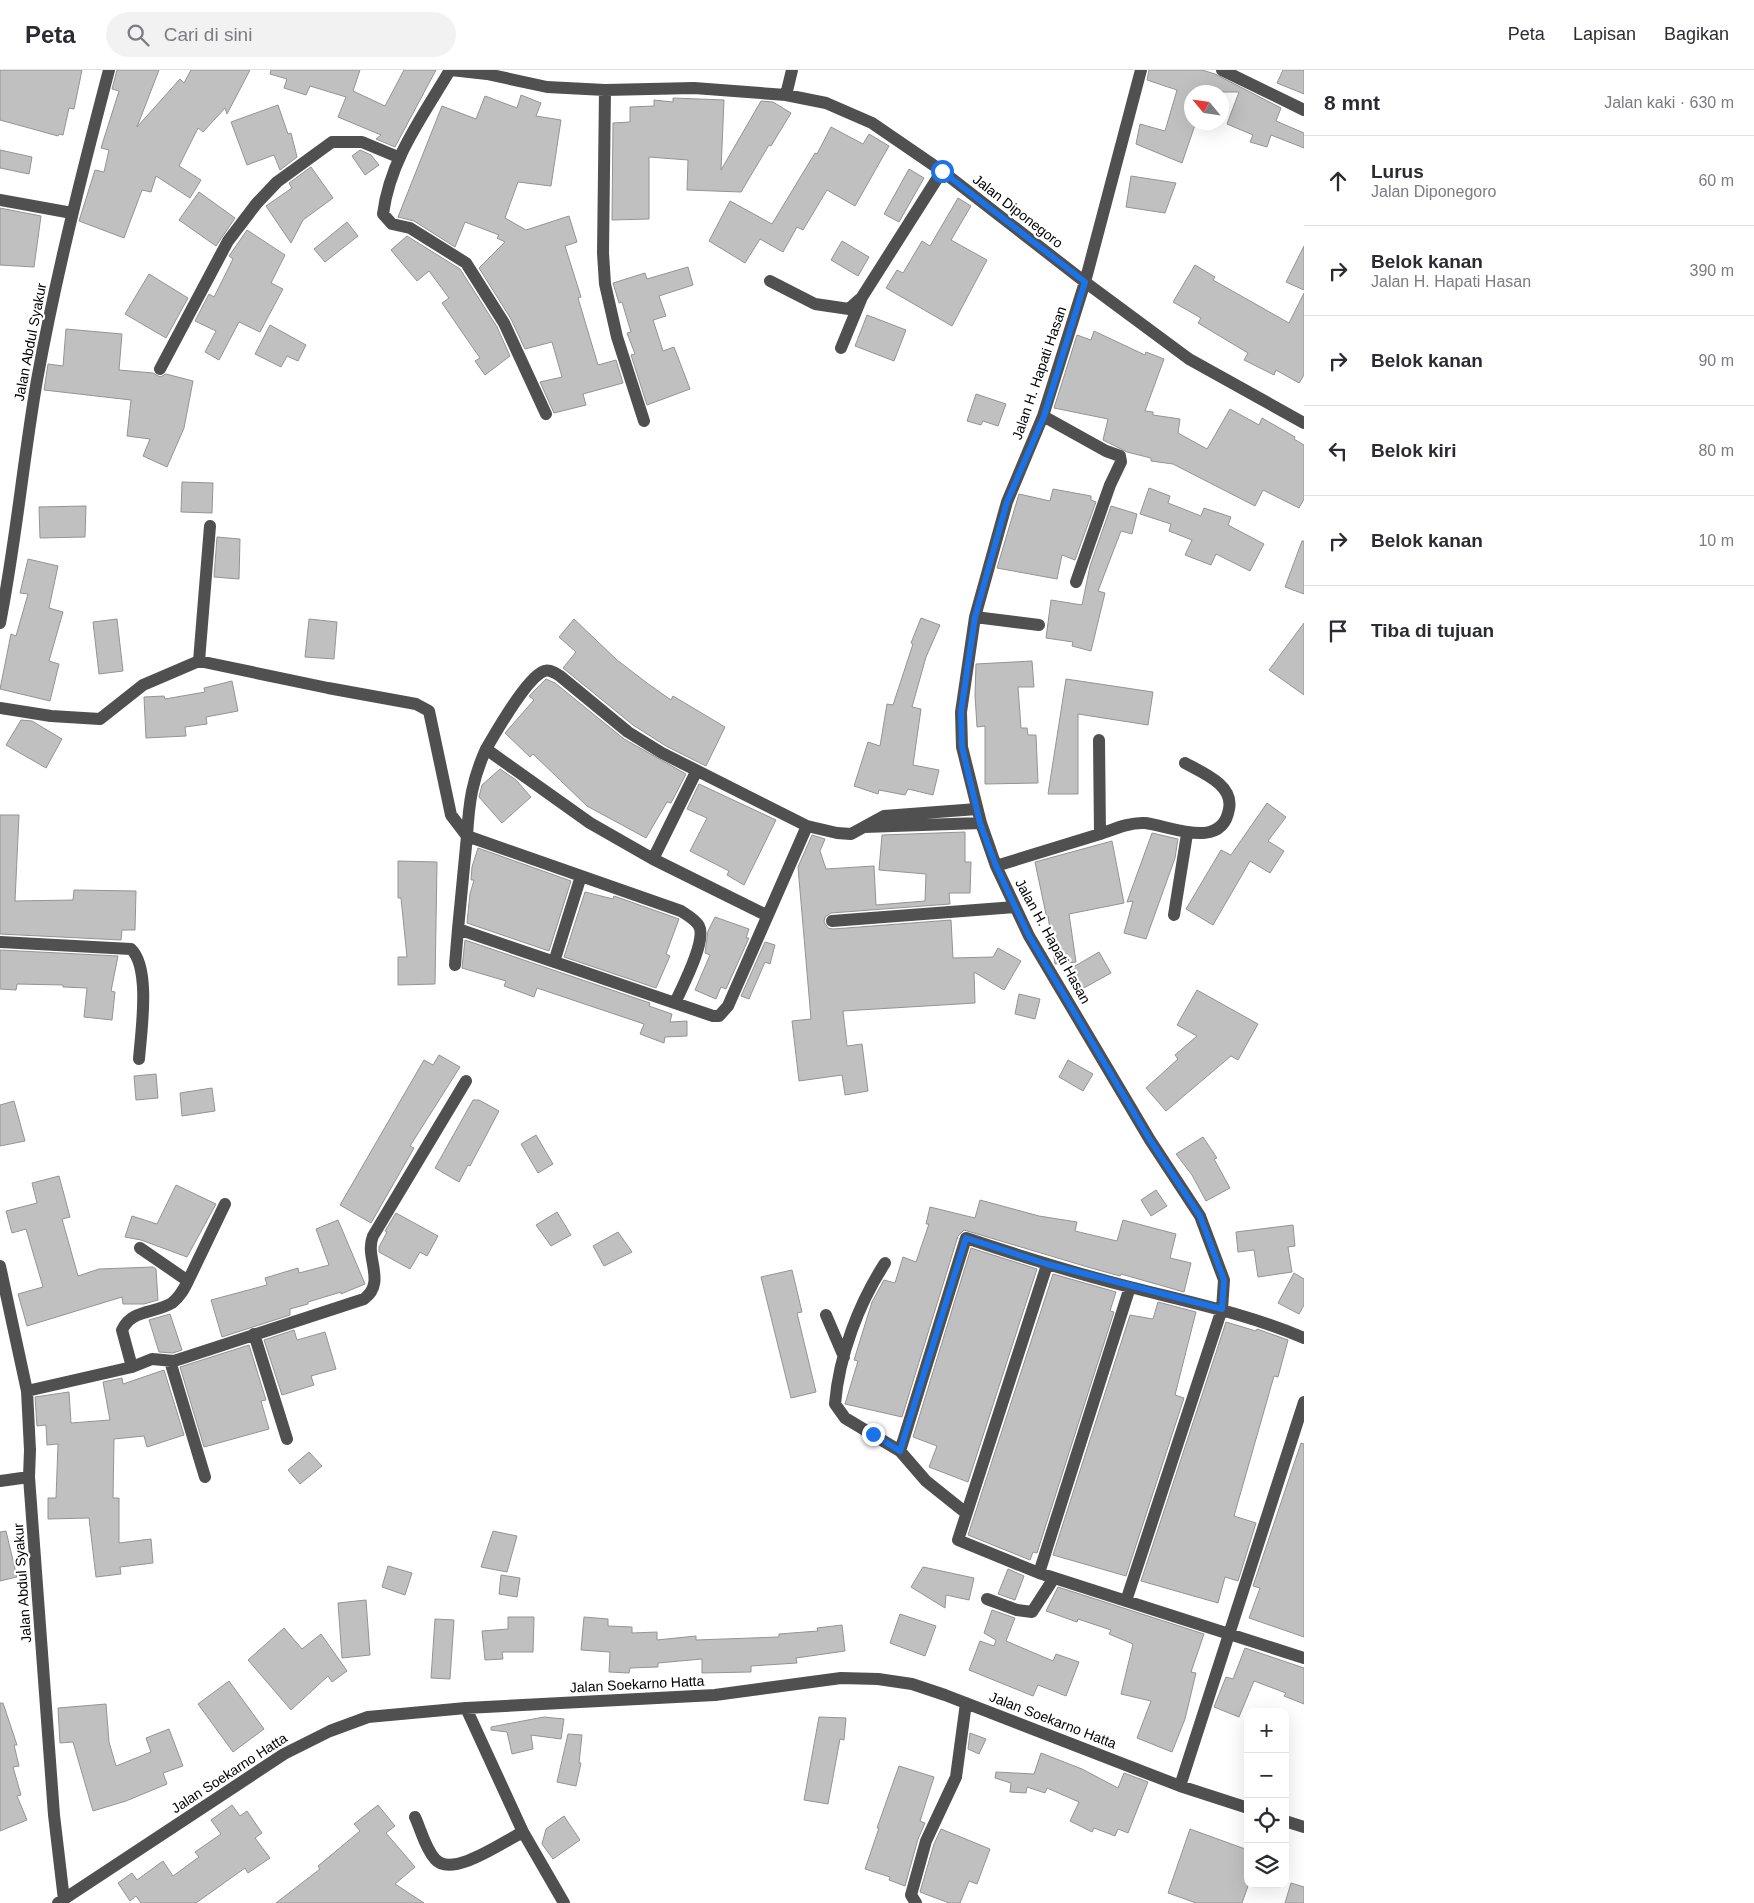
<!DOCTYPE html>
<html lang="id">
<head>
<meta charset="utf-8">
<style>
	:root { --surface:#fff; --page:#f2f2f3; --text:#2b2b33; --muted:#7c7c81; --line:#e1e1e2 }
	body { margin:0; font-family:Arial,sans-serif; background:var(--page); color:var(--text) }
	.controls { position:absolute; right:15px; bottom:15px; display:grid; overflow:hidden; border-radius:10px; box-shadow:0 5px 20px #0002 }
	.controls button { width:45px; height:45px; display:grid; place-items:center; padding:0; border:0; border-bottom:1px solid var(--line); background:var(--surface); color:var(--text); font:25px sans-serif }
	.compass { position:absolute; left:1184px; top:15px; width:45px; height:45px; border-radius:50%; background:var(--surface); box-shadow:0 5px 20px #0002; rotate:299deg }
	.stop { position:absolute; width:15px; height:15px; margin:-11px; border:4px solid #1a73e8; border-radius:50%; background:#fff }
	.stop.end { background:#1a73e8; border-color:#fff; box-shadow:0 1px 5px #0008 }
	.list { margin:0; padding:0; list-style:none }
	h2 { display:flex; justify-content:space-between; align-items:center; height:65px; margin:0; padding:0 20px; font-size:21px }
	h2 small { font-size:16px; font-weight:400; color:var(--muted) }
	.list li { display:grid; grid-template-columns:32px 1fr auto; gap:15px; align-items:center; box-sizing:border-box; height:90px; padding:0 20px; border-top:1px solid var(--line) }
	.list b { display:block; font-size:19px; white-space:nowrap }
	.list p { margin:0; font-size:16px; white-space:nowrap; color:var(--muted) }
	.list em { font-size:16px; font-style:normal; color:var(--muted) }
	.icon { flex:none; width:28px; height:28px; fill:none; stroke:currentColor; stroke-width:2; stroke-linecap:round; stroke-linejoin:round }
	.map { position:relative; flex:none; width:1304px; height:1833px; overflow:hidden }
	header { display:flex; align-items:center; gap:30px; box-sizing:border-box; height:70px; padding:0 25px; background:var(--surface); border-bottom:1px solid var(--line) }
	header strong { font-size:24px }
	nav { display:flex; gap:28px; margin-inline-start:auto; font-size:18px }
	.search { width:350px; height:45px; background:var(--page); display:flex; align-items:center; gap:12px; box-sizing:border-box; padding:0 18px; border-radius:28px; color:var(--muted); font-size:19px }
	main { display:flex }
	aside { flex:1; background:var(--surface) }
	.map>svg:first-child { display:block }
</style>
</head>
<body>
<header>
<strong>Peta</strong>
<div class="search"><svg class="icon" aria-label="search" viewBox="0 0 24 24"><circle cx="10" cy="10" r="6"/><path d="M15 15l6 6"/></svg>Cari di sini</div>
<nav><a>Peta</a><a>Lapisan</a><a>Bagikan</a></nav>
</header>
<main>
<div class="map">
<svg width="1304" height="1833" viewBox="0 0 1304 1833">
	<rect width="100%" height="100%" fill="#fff"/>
	<path fill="#c0c0c0" stroke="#949494" d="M0,0H82L74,39L69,38L63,65L59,64L58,66L0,50Z
		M117,0H159L137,57L180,9L184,13L191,0H250L227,44L225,38L203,62L198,58L179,96L201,110L190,128L156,106L151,122L142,120L124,168L79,151L95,100L104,102L109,80L101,78L119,21L112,19Z
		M271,0H360L353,21L385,36L404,0H436L395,77L376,69L381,65L338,47L346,27L310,16L306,25L284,18L287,9L270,4Z
		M1149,0H1202L1215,4L1281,38L1276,51L1304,63V78L1271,65L1267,77L1250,72L1253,65L1227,54L1239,22H1192V52H1196L1182,93L1136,74L1140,54L1165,61L1177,20L1147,10Z
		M1283,0H1304V24L1277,13Z
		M521,25L541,33L536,46L561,50L551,116L518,112L505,148L526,160L569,146L577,172L565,176L581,227L578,228L598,295L616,290L623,313L583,324L586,335L554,343L540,312L562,307L552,272L525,279L511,249L479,198L505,172L497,168L499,165L465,152L455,177L414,151L398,147L442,36L476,49L485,26L517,38Z
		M673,28L724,30L721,100L761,31L773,32L791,43L771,76L769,75L741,122L687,120L688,90L649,87V149L612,150L613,53L630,52V37L654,36V30L673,32Z
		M278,35L288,64L291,63L297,87L280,100L274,85L247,95L231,52Z
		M831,57L863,74L869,64L889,76L855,136L827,120L803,160L797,157L783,182L760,169L745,193L709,171L730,131L772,154L815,83L817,84Z
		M0,80L32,87L29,104L0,98Z
		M360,80L371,85L379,95L365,105L352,86Z
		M311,97L333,128L303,150L291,173L266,136L292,118L289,113Z
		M909,99L924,108L899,152L884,144Z
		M1131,106L1176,113L1165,143L1126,137Z
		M199,122L235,148L216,176L179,150Z
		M958,128L971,136L951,170L987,190L952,256L886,218L897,200L903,203L922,171L930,176Z
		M0,138L41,146L34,197L0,195Z
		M347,152L358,166L325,192L314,179Z
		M247,160L285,185L271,213L283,219L260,262L239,252L219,290L205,282L216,261L195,251L209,224L214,227L233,189L229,186Z
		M407,166L460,199L497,257L510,286L485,305L475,291L480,288L442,233L449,228L429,201L417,211L391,180Z
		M842,171L869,187L858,206L831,190Z
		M1304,176V220L1286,212Z
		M1195,195L1215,207L1213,210L1289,253L1304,223V305L1299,313L1276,300L1274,305L1244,290L1248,283L1198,253L1201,248L1173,232Z
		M688,197L693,215L659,226L666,246L653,250L663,281L674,277L690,319L647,335L631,285L635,284L627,263L631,262L622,232L619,233L613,213L645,203L647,209Z
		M149,204L188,228L166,268L125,244Z
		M867,245L906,260L894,291L855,276Z
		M270,255L306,275L298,291L287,286L281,297L255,284Z
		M66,259L122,264L119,300L153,303L160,307L166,304L193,311L184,358L167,397L143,386L150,369L127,366L131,330L44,320L48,294L63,296Z
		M1094,261L1145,285L1146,282L1164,289L1145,341L1153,342V345L1180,349L1178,363L1207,379L1230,339L1259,355L1262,348L1295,367L1294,369L1304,375V429L1299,438L1263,420L1255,436L1173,394L1151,391V388L1127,382L1103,370L1108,349L1054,338L1077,265L1091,270Z
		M976,324L1006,334L998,356L983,351L981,355L967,351Z
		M182,412L213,413L212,443L181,442Z
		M1149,418L1170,426L1168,433L1201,446L1204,438L1231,447L1228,455L1264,474L1250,501L1216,484L1211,495L1185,485L1192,470L1169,461L1171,454L1140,444Z
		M1053,419L1091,426V430L1096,432L1075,490L1062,485L1057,509L997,498L1019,424L1050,431Z
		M86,436L85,467L40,468L39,437Z
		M1111,436L1137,444L1132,464L1121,461L1098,521L1105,523L1091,581L1072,576L1073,572L1046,568L1051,530L1082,535L1090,496Z
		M217,467L240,469L239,509L214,507Z
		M1302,471H1304V524L1285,517Z
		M28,489L58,496L49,538L63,542L49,591L59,594L50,631L0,619L11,564L16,566L28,524L20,523Z
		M921,548L940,555L926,587L912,637L921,639L913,695L939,700L933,725L908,719L905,725L879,720L878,724L854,716L868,672L880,676L887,634L893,635L913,574L911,573Z
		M117,549L123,601L99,604L93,552Z
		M309,549L337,552L334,589L305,587Z
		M574,549L617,590L647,613L671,630L673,626L725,657L706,696L666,676L633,655L563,598L576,582L559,567Z
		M1304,553V625L1269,600Z
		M1032,591L1034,617H1018L1021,658H1027L1028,665H1036L1038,713L985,714V656L977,657L975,625L976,594Z
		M546,609L555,613L624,669L686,704L671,733L667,732L646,768L587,736L533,684L530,687L505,663L534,630L529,626Z
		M1066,609L1153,622L1148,655L1078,644V724H1048Z
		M232,611L238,641L206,647L207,654L185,657L186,666L146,668L144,627L164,626L165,629L205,622L204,618Z
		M21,650L32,651L62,669L46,698L6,675Z
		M500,699L516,710L531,727L502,753L479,727L482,715Z
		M699,714L776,750L744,815L727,805L729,801L690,781L707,748L687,739Z
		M1267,733L1286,747L1268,771L1284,781L1270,803L1250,791L1213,855L1186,839L1221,780L1231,785Z
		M0,745H19L15,831L73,830L74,820L136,821L135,860H122L121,870L0,864Z
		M965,762V792H971L970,823H949L950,834L831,843L825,847L824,852L828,858L833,859L951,850L953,888L993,887L998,878L1021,891L1004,920L974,902L975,933L843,941L847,976L862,974L868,1021L845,1025L842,1005L799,1011L792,951L811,949L798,797L812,765L825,769L820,781L826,799L874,796L876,835L925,831L926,804L879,800L882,765Z
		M1152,763L1178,769L1175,788L1146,869L1124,863L1133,831L1127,832Z
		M1112,771L1124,833L1069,844L1076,892L1055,894L1048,846L1047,849L1035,792Z
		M478,778L571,811L549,881L467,853L470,824L474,810H471L472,797Z
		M398,791L437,792L435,914L398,915V887H407L401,828H398Z
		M585,822L613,829L614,826L679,849L666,884L670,886L656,918L564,887Z
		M715,847L749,859L746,868H749L726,919L721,917L716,929L695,920L710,885L705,883L708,861Z
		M465,870L650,933L649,936L672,944L670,952L687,951V966L665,967L664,973L640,964L644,954L537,918L534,927L504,916L506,911L462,898Z
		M765,872L775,875L770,894L765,892L749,929L741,926Z
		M0,880L118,886L111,921L115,922L112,950L84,947L87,918L63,917V915L17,914L16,920L0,919Z
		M1099,882L1111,903L1082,919L1070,899Z
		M1197,920L1258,954L1238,990L1231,986L1166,1041L1146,1018L1178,989L1175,985L1197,966L1177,955Z
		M1019,924L1040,929L1035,949L1015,944Z
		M439,985L460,997L410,1076L414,1078L371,1153L340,1135L424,990L433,995Z
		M1068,990L1093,1004L1083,1021L1059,1007Z
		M156,1004L158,1028L136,1030L134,1006Z
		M212,1018L215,1041L182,1046L180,1023Z
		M473,1030H479L499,1041L470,1096L468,1095L459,1112L435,1098Z
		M14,1031L25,1071L0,1076V1035Z
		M536,1065L553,1094L538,1103L521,1074Z
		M1203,1067L1217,1088L1214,1089L1230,1118L1206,1131L1192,1105L1176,1084Z
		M59,1106L70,1147L62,1149L78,1206L99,1199L153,1197L156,1199L158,1230L144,1234H123L122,1227L27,1256L18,1224L43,1217L26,1159L12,1163L6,1141L37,1133L32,1113Z
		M176,1115L216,1134L187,1187L141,1170L125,1167L132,1146L157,1154Z
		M1156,1120L1167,1136L1151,1146L1141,1130Z
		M980,1130L1039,1146L1077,1152L1075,1161L1117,1171L1123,1150L1176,1164L1170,1188L1191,1193L1184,1222L1121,1204L1120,1206L1091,1198L964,1160L958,1166L902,1347L845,1334L858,1291L854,1290L872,1232L884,1210L895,1213L903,1187L916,1192L929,1154H926L930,1137L975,1148Z
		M557,1142L571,1165L551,1176L536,1155Z
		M396,1143L438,1166L427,1186L420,1182L410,1199L379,1182V1177L387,1162L385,1161Z
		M338,1150L365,1214L341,1224V1222L308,1232V1234L290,1239V1245L222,1267L211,1230L267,1215L265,1208L298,1198L299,1203L329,1195L316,1159Z
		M1293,1155L1295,1176L1288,1177L1292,1202L1258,1207L1254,1180L1238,1182L1236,1162Z
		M618,1162L632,1182L604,1196L593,1176Z
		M971,1178L1037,1199L968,1412L929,1397L937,1376L913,1367Z
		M792,1200L802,1242L797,1243L816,1322L791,1328L761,1207Z
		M1294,1203L1304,1209V1235L1299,1244L1278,1233Z
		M1053,1204L1116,1222L1110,1241L1114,1242L1037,1483L1033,1482L1030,1490L968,1465Z
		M1158,1232L1196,1242L1175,1325L1184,1328L1126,1506L1053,1485L1130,1245L1153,1249Z
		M170,1244L182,1280L173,1283L159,1282L149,1250Z
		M1226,1252L1256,1261L1257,1259L1288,1270L1278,1307L1274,1306L1234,1446L1256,1453L1238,1511L1225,1507L1218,1533L1141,1511Z
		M294,1260L297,1270L325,1262L336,1299L311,1306L314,1315L282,1325L264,1270Z
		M249,1275L266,1330L261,1331L269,1359L204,1377L180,1297Z
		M164,1300L184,1365L147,1377L144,1366L114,1369L113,1428H119V1473L151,1469L153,1493L120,1497L121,1504L96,1507L89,1448L48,1449V1428H56L58,1374L47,1375L46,1355L37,1356L35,1327L69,1322L71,1353L110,1350L103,1312L122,1308L123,1314Z
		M1301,1373L1304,1374V1567L1249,1548L1260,1518L1253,1516Z
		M309,1382L322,1396L300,1414L288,1400Z
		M6,1461L17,1507L0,1511V1462Z
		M493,1461L517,1466L507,1502L481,1497Z
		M388,1496L412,1503L405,1525L382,1517Z
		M923,1497L974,1508L969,1530L946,1525L945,1538L911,1517Z
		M1008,1499L1024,1506L1015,1530L998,1524Z
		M501,1505L520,1508L517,1527L499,1524Z
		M1058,1517L1204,1564L1191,1602L1196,1603L1185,1649L1172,1682L1137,1668L1151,1631L1121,1624L1133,1574L1109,1564L1111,1560L1078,1549L1077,1552L1046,1541Z
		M366,1530L370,1585L342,1588L338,1533Z
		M992,1540L1015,1548L1006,1571L1053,1591L1056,1584L1079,1592L1066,1626L1038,1615L1033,1626L969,1600L980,1571L994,1576L996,1570L984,1563Z
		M900,1544L936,1556L925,1586L890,1573Z
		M508,1547H534L533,1582H502L503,1589L485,1590L482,1561L508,1559Z
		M584,1547L608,1549V1556L632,1557V1563L657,1562V1570L696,1566V1570L779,1567V1564L818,1561L817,1558L842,1555L845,1581L796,1588L797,1593L751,1596V1602L702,1603V1589L658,1593V1597L630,1598L629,1603L609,1602L610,1582L581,1580Z
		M435,1549L454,1550L450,1609L431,1608Z
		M284,1558L302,1579L321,1564L347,1601L332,1612L328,1606L291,1640L248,1590Z
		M1245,1578L1304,1598V1634L1284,1626L1286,1623L1254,1611L1239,1647L1214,1637L1226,1607L1233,1609Z
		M229,1611L264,1659L233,1682L198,1634Z
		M0,1633H3L17,1675H14L19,1696L13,1697L21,1725L17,1726L27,1750L0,1761Z
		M106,1634L109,1672L116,1696L151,1682L146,1668L169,1659L183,1696L163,1703L167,1714L126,1731L93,1741L73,1672L60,1673L58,1638Z
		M544,1647L564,1649L561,1669L531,1665L533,1679L512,1684L507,1662L491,1660V1657Z
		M819,1647L846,1648L844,1670L840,1669L828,1734L804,1730Z
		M970,1663L986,1669L979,1684L968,1679Z
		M568,1664L582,1665L579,1693H581L576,1716L557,1712Z
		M1041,1683L1082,1699L1118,1718L1124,1703L1148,1712L1128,1763L1118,1759L1115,1766L1094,1758L1092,1762L1070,1751L1079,1732L1047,1718L1045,1723L1027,1717L1026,1723L1010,1722L1011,1713L995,1708L996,1702L1034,1704Z
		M899,1696L934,1707L920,1751L925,1753L918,1769L905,1816L889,1810L890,1807L865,1799L879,1758H877Z
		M232,1735L240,1746L247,1741L262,1763L255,1768L270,1788L248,1803L245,1798L196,1833H141L136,1826L130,1831L118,1813L132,1803L137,1810L163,1791L173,1806L199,1787L195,1782L221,1764L211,1750Z
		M378,1735L395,1756L386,1763L415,1797L395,1814L424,1833H276L320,1799L318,1796L360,1761L354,1754Z
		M564,1746L580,1770L553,1789L542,1774L546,1759Z
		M941,1759L990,1779L977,1814L969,1811L960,1833H949L920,1822L934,1774Z
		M1190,1759L1248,1780V1816L1242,1833H1196L1168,1823Z
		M1291,1813L1304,1817V1833H1285Z"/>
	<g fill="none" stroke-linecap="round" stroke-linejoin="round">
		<path stroke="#505050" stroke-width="12" d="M450,0C423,46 390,89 383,144L392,154L410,158L466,193L504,253L546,344
			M451,0L487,4L547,17L605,20L694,18L786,25L826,33L872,53L942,101L1085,212L1189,289L1304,353
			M1222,0L1304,40
			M605,20L603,183L605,214L617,267L644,351
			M786,25L792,0
			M0,130L72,143
			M770,211L815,234L849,239L860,229
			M841,278L862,227L942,101
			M160,299L228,171L257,133L277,112L332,72H362L398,87
			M1043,346L1106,381L1120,386L1121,392L1110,415L1076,512
			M975,547L1039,555
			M0,553C16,472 23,391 37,310C56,205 82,103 109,0
			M199,591L210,456
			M0,638L51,646L100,649L143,615L199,591L328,618L416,634L429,641L451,745L467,766
			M696,702L653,789L766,845
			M864,757L981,753
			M1100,764C1114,759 1130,752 1145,753C1171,756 1222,781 1229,739C1234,715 1203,703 1185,693
			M467,766C469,732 472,710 486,679
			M653,789L590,753L486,679C496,662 525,611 542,602C548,598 555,603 560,606L628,662L662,683L807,756
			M996,796L1100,764L1099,670
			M1174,845L1187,764
			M832,851L1015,837
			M458,859L467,766L681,841C687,845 695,849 699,856C707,871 682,917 675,933
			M0,872L131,879C151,898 141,962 139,989
			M554,892L581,806
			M455,895L458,859L713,946H719L728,936L807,756L837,763L851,764L884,746L977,739
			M885,1193C859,1233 839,1285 835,1334L845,1348L900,1381L926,1411L966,1443
			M1047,1195L958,1470L1039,1503L1304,1588
			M0,1196L27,1321L30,1380L29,1407L54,1745L64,1830
			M188,1211L225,1134
			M826,1245L844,1287
			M254,1264L287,1369
			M170,1291L205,1407
			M132,1297L122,1260C132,1239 154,1244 172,1233C180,1227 184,1219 188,1211L140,1178
			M27,1321L132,1297L152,1289L174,1291L364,1229C387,1212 364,1187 373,1166L466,1011
			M900,1381L966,1168C1020,1186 1074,1203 1130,1217C1189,1232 1248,1244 1304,1268
			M0,1411L29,1407
			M1039,1503L1130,1217
			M987,1529L1017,1540L1032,1542L1054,1508
			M1126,1531L1222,1239L1224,1210L1200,1146L1150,1070L1029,866L996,796L981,753L962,677L961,642L975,547L1007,432L1043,346L1085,212L1141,0
			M1180,1716L1304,1332
			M415,1747C421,1760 425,1778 435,1789C452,1809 504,1771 523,1762L466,1638
			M1285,1751L1304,1757
			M523,1762L564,1833
			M58,1833L284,1684L330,1661L368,1647L466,1638L715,1625L841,1608L878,1609L912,1614L945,1625L1180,1716L1248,1738
			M916,1833L911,1825L926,1771L956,1707L966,1633"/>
	</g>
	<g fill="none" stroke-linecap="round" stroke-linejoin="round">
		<path stroke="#1a73e8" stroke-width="6" d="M873,1364L900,1381L966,1168L1047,1194L1222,1239L1224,1210L1200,1146L1150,1070L1029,866L996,796L980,753L962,677L961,642L975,547L1007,432L1044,346L1085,212L942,101"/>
	</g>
	<g text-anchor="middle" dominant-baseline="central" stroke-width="4.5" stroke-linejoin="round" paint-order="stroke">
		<g font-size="14" fill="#000" stroke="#fff">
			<text transform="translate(1018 141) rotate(38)">Jalan Diponegoro</text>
			<text transform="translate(30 272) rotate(-79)">Jalan Abdul Syakur</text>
			<text transform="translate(1039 303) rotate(-71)">Jalan H. Hapati Hasan</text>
			<text transform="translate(1053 871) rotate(61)">Jalan H. Hapati Hasan</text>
			<text transform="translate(22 1513) rotate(-94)">Jalan Abdul Syakur</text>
			<text transform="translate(637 1614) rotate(-3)">Jalan Soekarno Hatta</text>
			<text transform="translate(1053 1650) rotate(21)">Jalan Soekarno Hatta</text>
			<text transform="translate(229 1703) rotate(-33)">Jalan Soekarno Hatta</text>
		</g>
	</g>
</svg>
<div class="controls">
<button>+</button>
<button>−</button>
<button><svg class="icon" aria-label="locate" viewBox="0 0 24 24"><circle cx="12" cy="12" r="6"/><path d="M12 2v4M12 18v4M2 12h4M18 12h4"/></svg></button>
<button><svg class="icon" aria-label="layers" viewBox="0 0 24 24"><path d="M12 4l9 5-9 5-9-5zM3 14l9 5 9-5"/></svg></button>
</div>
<svg class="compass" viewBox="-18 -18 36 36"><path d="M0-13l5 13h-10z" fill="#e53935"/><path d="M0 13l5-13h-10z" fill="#7c7c81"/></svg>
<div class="stop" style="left:942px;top:101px"></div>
<div class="stop end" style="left:873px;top:1364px"></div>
</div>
<aside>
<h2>8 mnt<small>Jalan kaki · 630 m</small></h2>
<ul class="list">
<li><svg class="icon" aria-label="ahead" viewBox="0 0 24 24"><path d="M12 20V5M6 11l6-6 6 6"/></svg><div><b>Lurus</b><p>Jalan Diponegoro</p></div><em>60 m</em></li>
<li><svg class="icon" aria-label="right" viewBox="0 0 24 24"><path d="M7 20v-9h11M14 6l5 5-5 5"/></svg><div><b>Belok kanan</b><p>Jalan H. Hapati Hasan</p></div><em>390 m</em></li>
<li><svg class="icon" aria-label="right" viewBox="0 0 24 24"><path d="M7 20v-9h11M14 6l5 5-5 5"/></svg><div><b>Belok kanan</b></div><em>90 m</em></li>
<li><svg class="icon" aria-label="left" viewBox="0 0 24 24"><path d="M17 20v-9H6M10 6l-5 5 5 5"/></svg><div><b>Belok kiri</b></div><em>80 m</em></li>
<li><svg class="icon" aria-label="right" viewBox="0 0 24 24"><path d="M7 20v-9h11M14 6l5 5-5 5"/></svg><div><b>Belok kanan</b></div><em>10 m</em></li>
<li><svg class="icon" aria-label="arrive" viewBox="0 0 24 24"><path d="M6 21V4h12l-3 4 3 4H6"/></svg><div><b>Tiba di tujuan</b></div></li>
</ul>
</aside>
</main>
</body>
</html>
